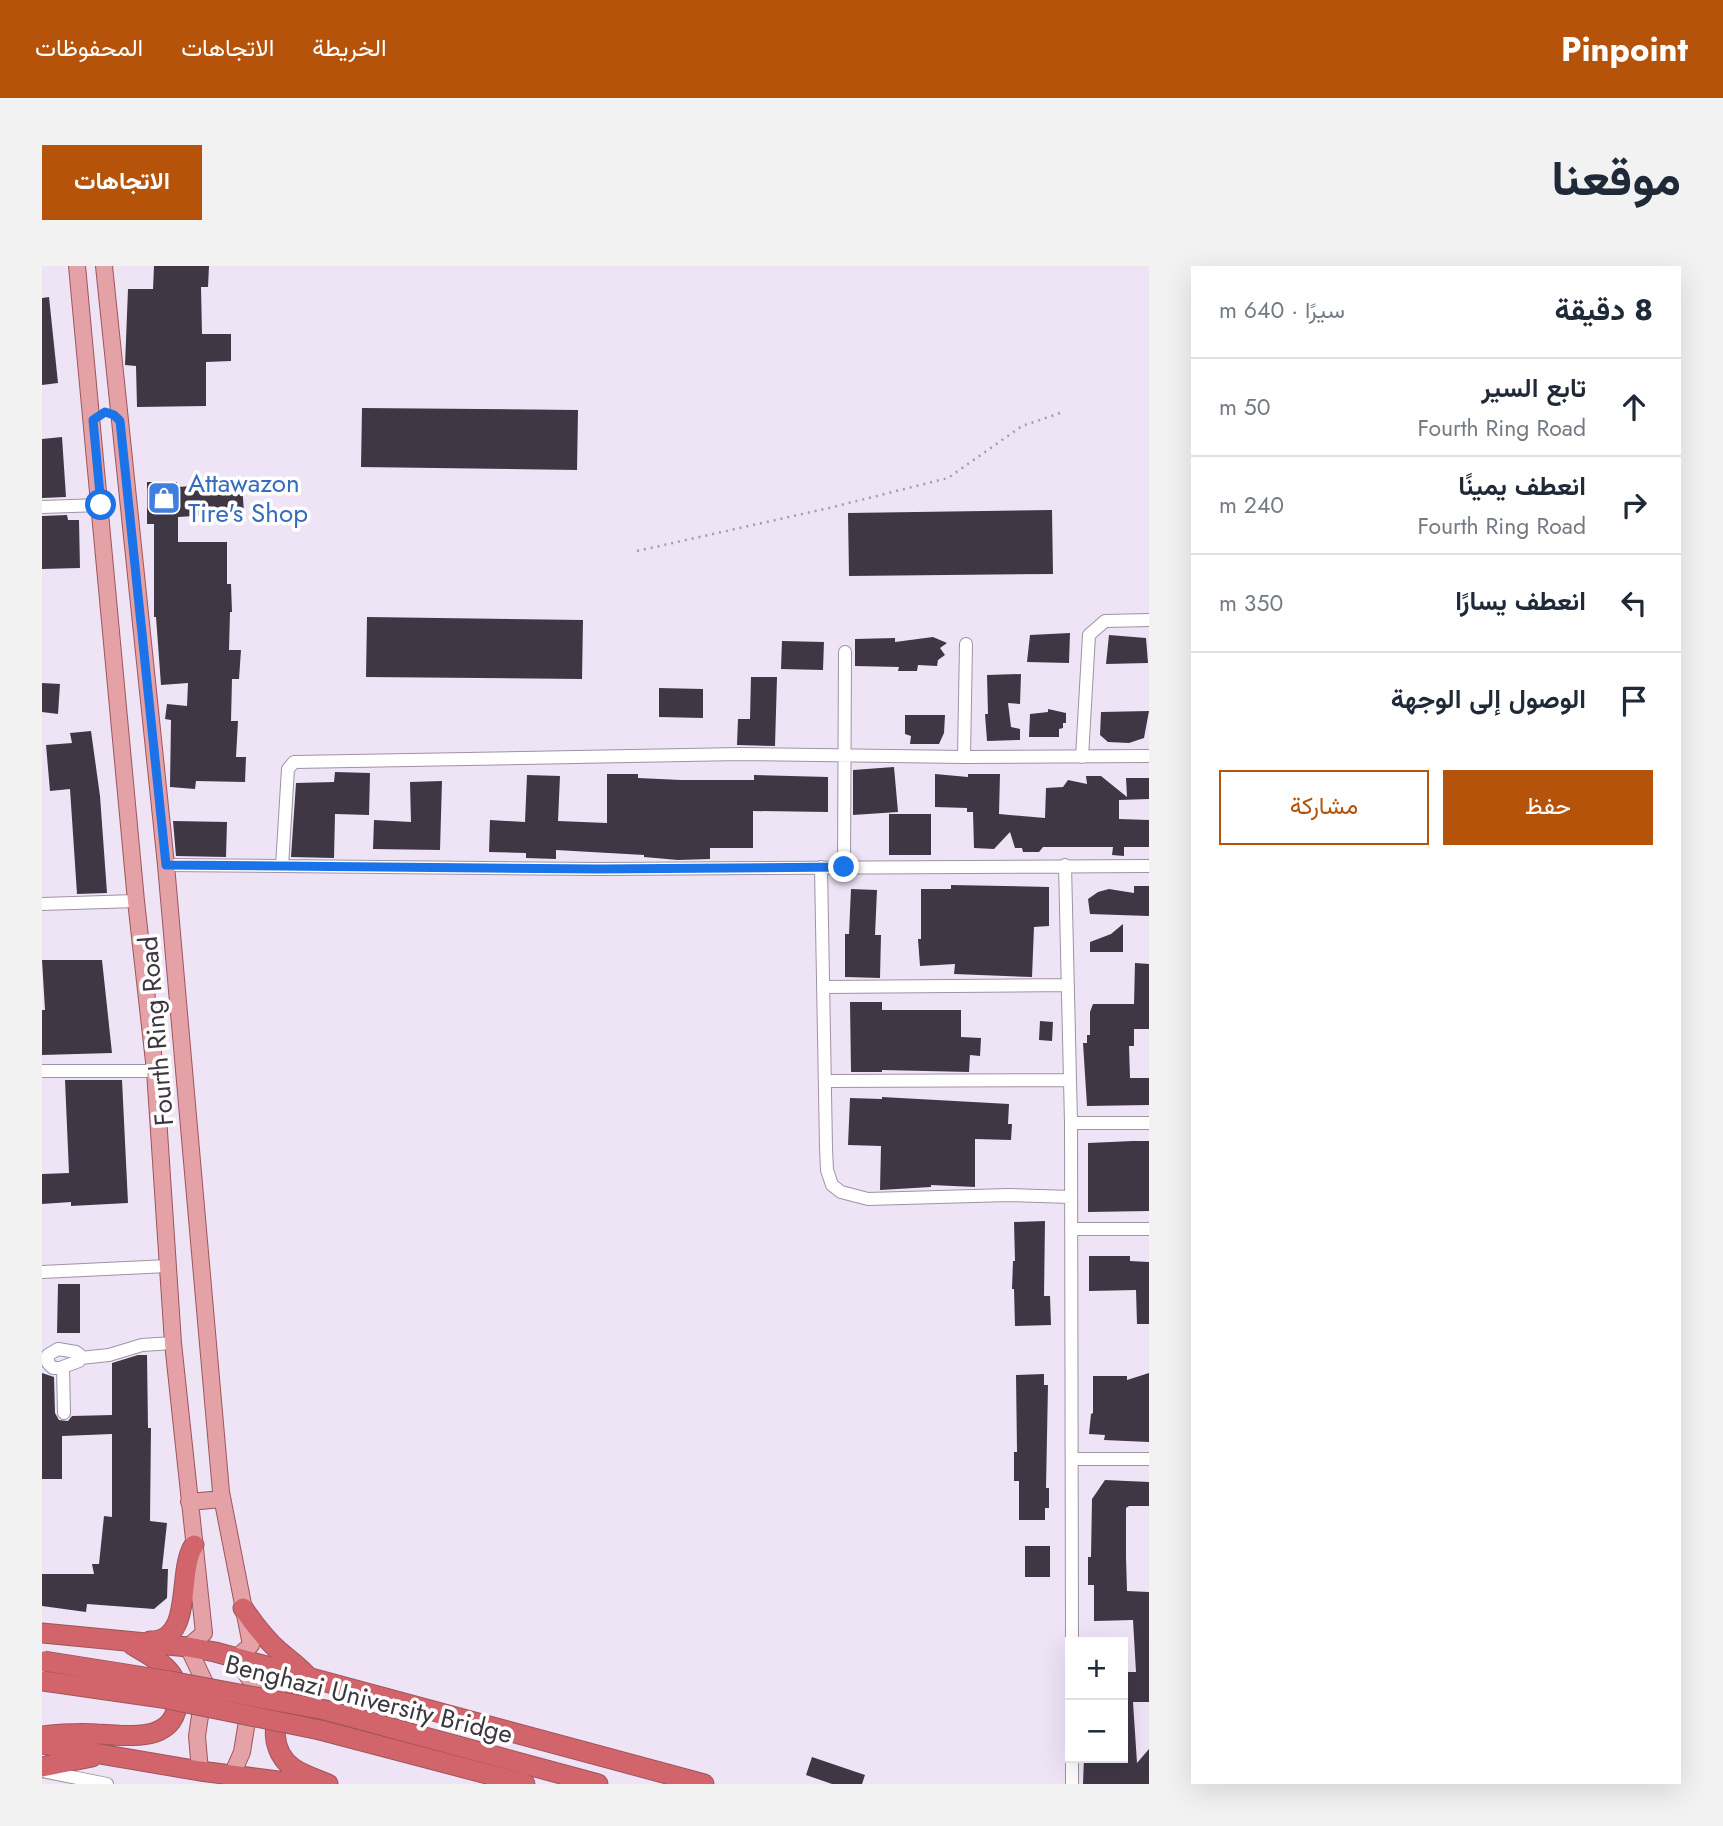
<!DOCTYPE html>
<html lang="ar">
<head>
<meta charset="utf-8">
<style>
	:root { --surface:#fff; --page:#f2f2f3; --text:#1f2937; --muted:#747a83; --line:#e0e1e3; --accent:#b45309 }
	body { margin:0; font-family:Jost,Vazirmatn,sans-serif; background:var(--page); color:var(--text); direction:rtl }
	.controls { position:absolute; right:21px; bottom:21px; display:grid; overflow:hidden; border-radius:0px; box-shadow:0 7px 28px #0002 }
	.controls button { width:63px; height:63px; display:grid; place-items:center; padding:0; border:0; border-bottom:2px solid var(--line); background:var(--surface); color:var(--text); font:35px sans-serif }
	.stop { position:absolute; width:21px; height:21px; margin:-16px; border:5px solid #1a73e8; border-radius:50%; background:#fff }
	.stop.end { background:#1a73e8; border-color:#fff; box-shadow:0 2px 7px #0008 }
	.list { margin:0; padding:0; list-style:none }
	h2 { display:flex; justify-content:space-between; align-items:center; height:91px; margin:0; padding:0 28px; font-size:30px }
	h2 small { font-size:23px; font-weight:400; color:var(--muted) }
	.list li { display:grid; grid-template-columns:46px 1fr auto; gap:21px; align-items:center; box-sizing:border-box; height:98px; padding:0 28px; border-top:2px solid var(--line) }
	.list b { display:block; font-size:26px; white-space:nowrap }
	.list p { margin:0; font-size:23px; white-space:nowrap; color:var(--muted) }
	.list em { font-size:23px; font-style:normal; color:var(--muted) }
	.actions { display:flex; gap:14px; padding:21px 28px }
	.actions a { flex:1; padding:16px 0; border:2px solid var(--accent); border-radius:0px; text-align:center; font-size:24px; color:var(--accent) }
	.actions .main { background:var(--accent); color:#fff }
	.icon { flex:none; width:38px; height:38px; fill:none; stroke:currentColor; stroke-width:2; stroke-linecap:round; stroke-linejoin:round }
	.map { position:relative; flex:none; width:1107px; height:1518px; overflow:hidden; direction:ltr; border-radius:0px }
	header { display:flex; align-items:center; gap:42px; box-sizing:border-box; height:98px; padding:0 35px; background:var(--accent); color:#fff }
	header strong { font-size:33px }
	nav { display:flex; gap:38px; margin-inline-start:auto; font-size:24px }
	.intro { display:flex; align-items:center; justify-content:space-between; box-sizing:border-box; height:168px; padding:0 42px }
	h1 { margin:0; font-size:49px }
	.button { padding:18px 32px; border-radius:0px; background:var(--accent); color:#fff; font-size:24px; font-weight:700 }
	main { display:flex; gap:42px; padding:0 42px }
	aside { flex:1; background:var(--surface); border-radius:0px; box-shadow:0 7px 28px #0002 }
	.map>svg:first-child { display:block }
</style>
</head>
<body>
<header>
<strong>Pinpoint</strong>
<nav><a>الخريطة</a><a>الاتجاهات</a><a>المحفوظات</a></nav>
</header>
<div class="intro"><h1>موقعنا</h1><a class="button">الاتجاهات</a></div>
<main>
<aside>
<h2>8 دقيقة<small>سيرًا · 640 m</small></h2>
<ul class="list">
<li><svg class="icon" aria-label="ahead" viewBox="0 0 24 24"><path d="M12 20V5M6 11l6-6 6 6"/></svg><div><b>تابع السير</b><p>Fourth Ring Road</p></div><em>50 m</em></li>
<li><svg class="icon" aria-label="right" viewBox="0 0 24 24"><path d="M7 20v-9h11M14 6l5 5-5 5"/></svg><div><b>انعطف يمينًا</b><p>Fourth Ring Road</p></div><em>240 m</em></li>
<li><svg class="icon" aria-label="left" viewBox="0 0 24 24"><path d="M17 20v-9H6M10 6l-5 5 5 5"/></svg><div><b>انعطف يسارًا</b></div><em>350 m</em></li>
<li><svg class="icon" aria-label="arrive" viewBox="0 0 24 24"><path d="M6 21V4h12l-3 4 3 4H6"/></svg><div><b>الوصول إلى الوجهة</b></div></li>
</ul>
<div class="actions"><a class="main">حفظ</a><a>مشاركة</a></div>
</aside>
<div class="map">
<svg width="1107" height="1518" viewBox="0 0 1107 1518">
	<rect width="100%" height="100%" fill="#efe4f6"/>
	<path fill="#403745" d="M112,0H167L166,21H159L160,68H189V95L164,96V140L95,141L94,100L83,99L86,23H111Z
		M7,31L16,117L0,119V32Z
		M320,142L536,144L535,204L319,201Z
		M20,171L24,231L0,232V173Z
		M105,216H135V221L200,217L202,247L136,251V276H185V318H189L190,346H188L187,384H199L197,413H190L189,455H196L194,491H204L203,516L154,515L153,523L128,521L129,454L123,453L125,438L145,440L146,417L119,419L114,351H112V258H105Z
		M1010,244L1011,308L807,310L806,247Z
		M25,249L26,254H37L38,302L0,303V250Z
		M325,351L541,354L540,413L324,411Z
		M1028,367L1027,397L985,396L988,369Z
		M1067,369L1104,372L1106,397L1064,398Z
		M891,371L905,377L898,382L903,389L896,394L895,400L876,399L875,405H856L857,401L813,400V373L853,372V376Z
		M740,375L782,376L781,404L739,403Z
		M979,408L978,438L966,437L969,461L978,463V474L945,475L943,448H946L945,409Z
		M709,411H735L733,480L695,479L696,453H708Z
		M0,417L18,418L16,448L0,446Z
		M617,422L661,423V452L617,451Z
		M1006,443L1024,447V457H1021V462L1017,463V471H987L988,448L1006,446Z
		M1107,445L1102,472L1087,477L1066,476L1058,469L1059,446Z
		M863,449H903L902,467L897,478H868L869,470L863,468Z
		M49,465L58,530L65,627L35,628L28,523L8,525L4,479L30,477L28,467Z
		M852,501L856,546L811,549V504Z
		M293,506L328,507L327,549L293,548L292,592L249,591L254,517L292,516Z
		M565,508H596V512L639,514H712V509L786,511V546L711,545V582H668V593L636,594L602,591V589L514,584V593L484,592V587L447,586L448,554L483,556L485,509L518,510L516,555L565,557Z
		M893,508L926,511V508H958L957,548L1003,552L1004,522L1021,521L1026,514L1045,518L1044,510H1059L1085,531L1084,512H1107V533L1077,534V553L1107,554V581H1082V590L1070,589L1071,581H1001L997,586H981L980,582H973L968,566L952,583L932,582L931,546H925V542L893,541Z
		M400,515L398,584L331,583L332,554L369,556L368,516Z
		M847,548H889V589H847Z
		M131,555L185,556L184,591L134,590Z
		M909,619L1007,621V660L992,661L990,711L912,708L913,698L878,700L876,673H879V623H909Z
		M1092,620H1107V650L1048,648L1046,633L1056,626L1067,623L1092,627Z
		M809,623L835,624L833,669H839L838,712L803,711V668H807Z
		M1081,658V686H1048V676L1069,668Z
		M0,694H60L70,787L0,789V744H3Z
		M1093,697L1107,698V763H1092V780H1087L1088,812H1107V839L1045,840L1041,777H1045V769H1048V746L1051,738H1092Z
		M808,736H840V744H919V771L939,772L938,790L928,789L927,806L840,804V806H809Z
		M998,755L1011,756L1010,775L997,774Z
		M23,814H80L86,937L29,940V936L0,938V908L27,907Z
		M840,831L967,838L966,858H970L969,874L933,873V921L889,919V921L838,924L839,880L806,879L808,832L840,833Z
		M1091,875H1107V945L1046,946V877Z
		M1003,955L1002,1030H1008L1009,1059L973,1060L972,1023H970L971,995H973L972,956Z
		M1047,990H1088V995L1107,996V1058H1095L1094,1024L1047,1025Z
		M16,1018H38V1067H15Z
		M96,1089H105L106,1162H109L108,1255L125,1257L120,1303H126L125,1332L112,1343L45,1338L44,1346L0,1340V1308H52L50,1298H57L62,1250L70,1251V1168L20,1170V1213H0V1107L12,1111L13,1147L17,1154L26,1155L30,1150L70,1149V1097Z
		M1107,1107V1176L1062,1174L1063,1169L1047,1168L1049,1148L1051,1147V1110H1085V1114Z
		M1002,1108V1119H1006L1004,1222H1007V1242H1003V1254H977V1215H972V1186H975L974,1109Z
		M1063,1214L1107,1216V1240H1087L1084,1242V1291L1085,1325L1107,1326V1436H1091L1095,1497L1107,1483V1518H1041L1042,1492H1081V1406H1094L1091,1354L1052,1355V1319H1046V1291H1049L1050,1233Z
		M983,1280H1008V1311H983Z
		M770,1491L823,1509L820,1518H790L764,1509Z"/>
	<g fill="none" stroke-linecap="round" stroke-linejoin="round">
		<defs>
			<path id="minor" d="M0,241L59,239
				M922,491L924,378
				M1040,491L1047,369L1063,355L1107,354
				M124,599L557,603L1107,600
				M1023,599L1029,857L1030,1376
				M240,600L246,503L252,496L699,488L922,491L1107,490
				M779,601L784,882L785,904L790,919L799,926L826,933L967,929L1029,931
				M802,601L803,386
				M0,638L94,635
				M781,721L1026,719
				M0,805H113
				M783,815L1028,814
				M1029,857H1107
				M1029,963H1107
				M0,1006L126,1000
				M16,1083L34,1086L38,1089L37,1095L18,1102H11L6,1097V1089Z
				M38,1092L67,1089L100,1079L131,1077
				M21,1101L22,1147
				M1031,1193H1107
				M0,1505L65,1518
				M1030,1518V1492"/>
			<path id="major" d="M35,0L94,635L113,805L131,1077L162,1367L146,1381L163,1417L155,1470L158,1505
				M62,0L124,599L179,1226L209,1379L194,1392L211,1418L200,1486L190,1509
				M147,1236L180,1233"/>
			<path id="highway" d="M201,1342C212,1358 223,1373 238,1386C249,1395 259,1402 268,1413L267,1424C261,1427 254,1430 248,1435C227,1453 229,1486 251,1502C261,1509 274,1513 286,1518
				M0,1367L146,1381L173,1386L662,1518
				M108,1375C153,1375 134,1306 152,1279
				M283,1444L556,1518
				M278,1464L483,1518
				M1,1470C19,1468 37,1467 55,1468C86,1469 134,1479 136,1432C138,1404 111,1391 90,1379
				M0,1478L158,1505L259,1518
				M0,1501L50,1491"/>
		</defs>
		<use href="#minor" stroke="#9e93a4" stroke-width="14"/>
		<use href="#major" stroke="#9e555c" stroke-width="18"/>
		<use href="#highway" stroke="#9e555c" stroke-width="21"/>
		<path stroke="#a59caa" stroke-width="2.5" stroke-dasharray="2 5" stroke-linecap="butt" d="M595,285L787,242L906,212L980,160L1021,146"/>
		<use href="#minor" stroke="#fff" stroke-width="12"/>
		<use href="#major" stroke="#e4a2a6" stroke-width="16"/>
		<use href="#highway" stroke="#d2646b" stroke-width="19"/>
		<defs>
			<path id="highway-bridge" d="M2,1395L128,1415L283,1444
				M1,1415L120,1432L278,1464"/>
		</defs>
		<use href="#highway-bridge" stroke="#9e555c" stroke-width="21" stroke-linecap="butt"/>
		<use href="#highway-bridge" stroke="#d2646b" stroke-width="19"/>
	</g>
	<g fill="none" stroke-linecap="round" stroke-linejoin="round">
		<path stroke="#1a73e8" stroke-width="9" d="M59,239L51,154L63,146L72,149L78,155L124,599L557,603L802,601"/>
	</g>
	<defs>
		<symbol id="shop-square" viewBox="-11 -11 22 22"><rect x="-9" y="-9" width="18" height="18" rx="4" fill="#3f7fe0" stroke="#fff"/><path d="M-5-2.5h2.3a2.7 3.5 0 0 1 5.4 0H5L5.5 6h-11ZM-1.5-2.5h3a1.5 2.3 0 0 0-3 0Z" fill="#fff"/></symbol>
	</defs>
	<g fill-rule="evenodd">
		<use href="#shop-square" x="103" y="213" width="38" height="38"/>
	</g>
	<g text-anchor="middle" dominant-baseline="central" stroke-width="7" stroke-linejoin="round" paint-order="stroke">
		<g font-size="26" fill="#366cbe" stroke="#fff" text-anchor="start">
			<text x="146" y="217">Attawazon<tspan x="146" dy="30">Tire's Shop</tspan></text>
		</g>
		<g font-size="26" fill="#3d383f" stroke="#fff">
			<text transform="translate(114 765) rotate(-95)">Fourth Ring Road</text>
			<text transform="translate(327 1433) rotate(14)">Benghazi University Bridge</text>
		</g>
	</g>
</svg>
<div class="controls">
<button>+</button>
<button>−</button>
</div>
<div class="stop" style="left:59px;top:239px"></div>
<div class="stop end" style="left:802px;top:601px"></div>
</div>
</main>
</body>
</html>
